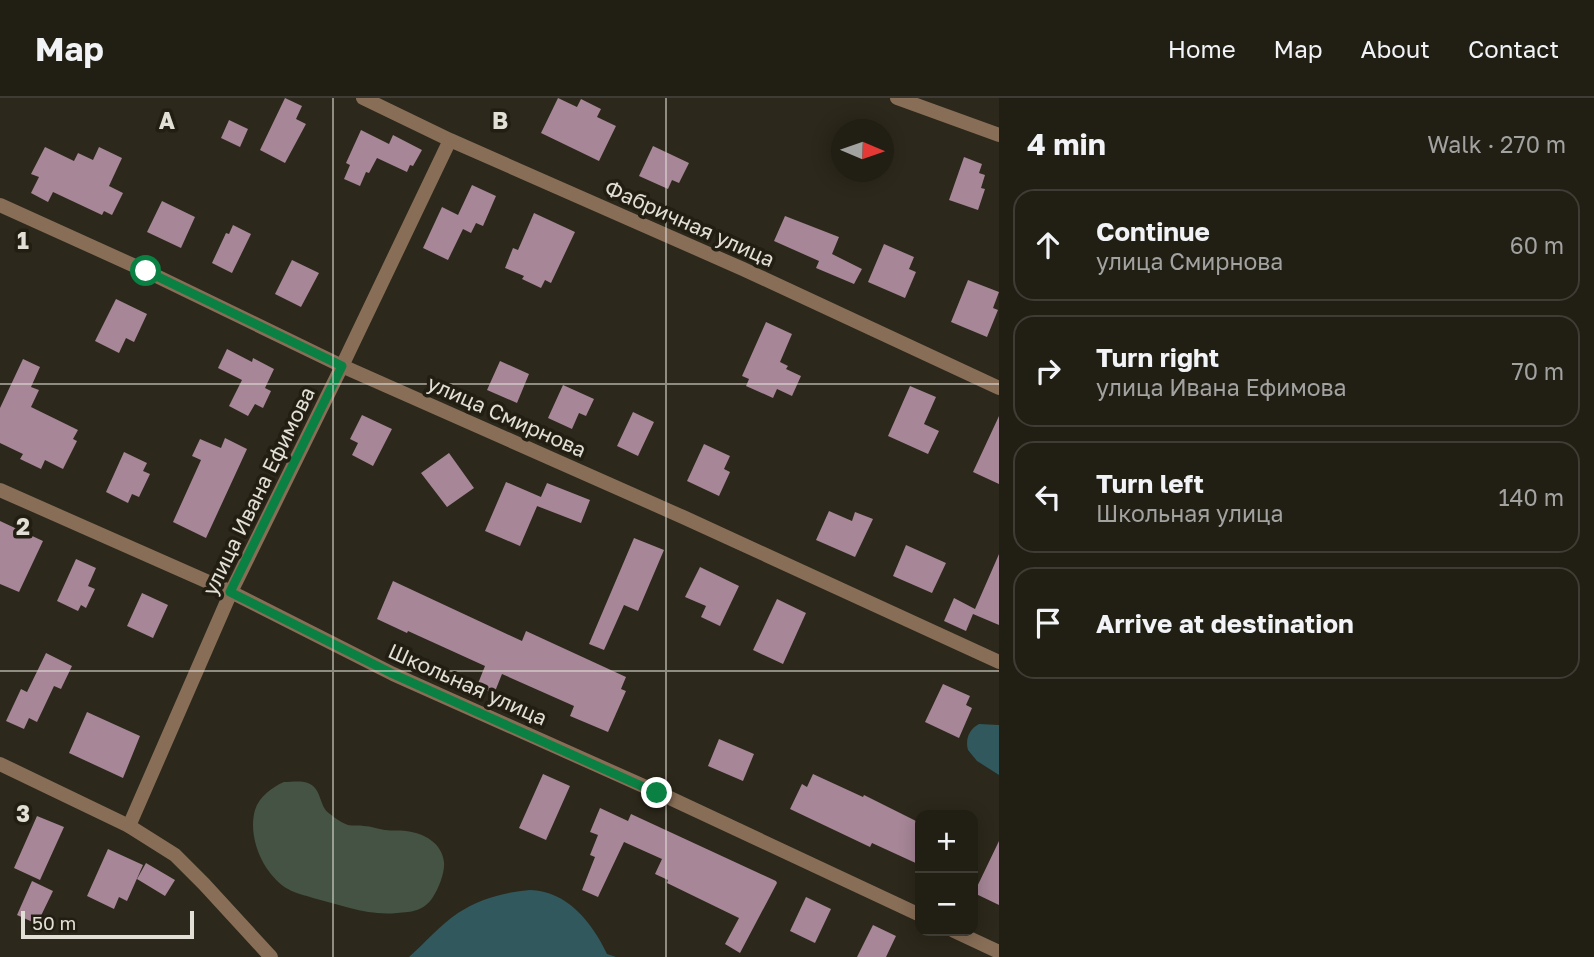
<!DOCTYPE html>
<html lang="en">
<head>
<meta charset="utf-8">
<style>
	:root { --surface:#211e14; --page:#2d2b22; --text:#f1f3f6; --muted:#a2a2a0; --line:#3e3c34 }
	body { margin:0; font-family:"Golos Text",sans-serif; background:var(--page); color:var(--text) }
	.controls { position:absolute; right:21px; bottom:21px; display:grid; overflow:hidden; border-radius:14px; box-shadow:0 4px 18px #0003 }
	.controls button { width:63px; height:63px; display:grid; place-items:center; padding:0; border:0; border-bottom:2px solid var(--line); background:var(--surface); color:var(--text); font:35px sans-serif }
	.compass { position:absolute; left:831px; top:21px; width:63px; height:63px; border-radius:50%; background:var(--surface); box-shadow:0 4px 18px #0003; rotate:92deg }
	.scale { position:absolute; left:21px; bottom:18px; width:173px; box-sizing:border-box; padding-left:7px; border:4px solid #e2dfd7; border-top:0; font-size:19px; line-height:24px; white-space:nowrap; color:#e2dfd7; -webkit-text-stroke:5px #221e12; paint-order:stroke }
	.stop { position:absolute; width:21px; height:21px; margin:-16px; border:5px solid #0b8043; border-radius:50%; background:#fff }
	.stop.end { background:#0b8043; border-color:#fff; box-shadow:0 2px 7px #0008 }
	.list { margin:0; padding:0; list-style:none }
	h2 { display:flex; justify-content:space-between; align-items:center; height:91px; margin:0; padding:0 28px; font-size:30px }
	h2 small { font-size:23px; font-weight:400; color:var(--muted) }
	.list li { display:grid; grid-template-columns:46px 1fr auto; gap:21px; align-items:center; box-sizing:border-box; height:112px; margin:0 14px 14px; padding:0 14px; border:2px solid var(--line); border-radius:21px }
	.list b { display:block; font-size:26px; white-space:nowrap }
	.list p { margin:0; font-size:23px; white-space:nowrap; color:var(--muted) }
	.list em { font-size:23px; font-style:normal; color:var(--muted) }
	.icon { flex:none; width:38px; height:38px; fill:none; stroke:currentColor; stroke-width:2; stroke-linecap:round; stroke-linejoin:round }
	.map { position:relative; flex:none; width:999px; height:859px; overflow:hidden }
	header { display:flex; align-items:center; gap:42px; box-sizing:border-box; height:98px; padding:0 35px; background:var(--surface); border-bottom:2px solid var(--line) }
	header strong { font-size:33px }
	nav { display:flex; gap:38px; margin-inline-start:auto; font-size:24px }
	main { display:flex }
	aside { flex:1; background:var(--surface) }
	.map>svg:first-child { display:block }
</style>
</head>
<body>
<header>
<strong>Map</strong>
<nav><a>Home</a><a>Map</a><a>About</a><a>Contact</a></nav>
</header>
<main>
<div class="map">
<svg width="999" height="859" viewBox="0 0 999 859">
	<rect width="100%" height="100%" fill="#2c281b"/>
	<path fill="#445343" d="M284,684C292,684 303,682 310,686C322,692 319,709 330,716C335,720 342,725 348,727C353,728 359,727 364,728C371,728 378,731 385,732C392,733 399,732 406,733C424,735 442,745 444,764C445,774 439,790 433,799C424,813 412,814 397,815C368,818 341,807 313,800C305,797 296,796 288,791C264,777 247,740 255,712C259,699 272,689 284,684Z"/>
	<path fill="#30585d" d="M979,626L999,627V677L977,663L968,652C965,642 969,631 979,626Z
		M530,792C567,793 592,824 607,856L616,859H409C425,845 440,827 458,815C479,801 505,794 530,792Z"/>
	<path fill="#a68697" d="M285,0L302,8L296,21L306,26L285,65L260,52Z
		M558,0L577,9L581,1L601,11L597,19L616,28L599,63L541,35Z
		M229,22L248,31L240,49L221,40Z
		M361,32L389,46L393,37L422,52L413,68L410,67L407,74L377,60L369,75L366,74L360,88L344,81L350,67L346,65Z
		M653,48L689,65L679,85L672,82L668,91L639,78Z
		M45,49L74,63L78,55L93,62L99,49L122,60L109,88L123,95L112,117L104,113L102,117L53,94L48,104L31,95L39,79L31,76Z
		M964,59L982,66L979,75L985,77L981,90L985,91L978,112L949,102Z
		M472,87L496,98L483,128L476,125L471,135L463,131L448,162L423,150L442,109L458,117Z
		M162,103L195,119L181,150L147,134Z
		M534,115L575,134L551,185L545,182L541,190L522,181L524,178L505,170L513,150L518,152Z
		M785,118L839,139L832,156L862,171L854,186L816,170L819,163L774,143Z
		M233,127L251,136L232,175L212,165L226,135L229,136Z
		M884,146L914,159L909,171L916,174L905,200L868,184Z
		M292,162L319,175L301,209L275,196Z
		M968,182L999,194L993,210L998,212L987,239L951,224Z
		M116,201L147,216L134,244L126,240L119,255L95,243Z
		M766,224L792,236L780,264L788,268L786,271L801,278L792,298L777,291L773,300L746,288L749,281L742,278Z
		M227,251L252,264L253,260L274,271L265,290L271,293L263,310L255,306L248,318L229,308L242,282L218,270Z
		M23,261L40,269L31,289L39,292L31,309L78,332L73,341L77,343L63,371L45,362L41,371L20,361L23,356L0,345V310Z
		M500,263L529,276L517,305L487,292Z
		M563,287L594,301L586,318L579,315L572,331L548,320Z
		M910,288L936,299L924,326L939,333L928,356L888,338Z
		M633,314L654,324L638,358L617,348Z
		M362,317L392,331L373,368L352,357L358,345L350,341Z
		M999,318V386L973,374Z
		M225,340L247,351L206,440L173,424L201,362L192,358L200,341L221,350Z
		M704,346L730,358L724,371L730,374L719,398L687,383Z
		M124,354L147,365L143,373L150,376L139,399L132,396L128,405L106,394Z
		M449,355L474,390L447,409L421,375Z
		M506,384L541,399L520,448L485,433Z
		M547,385L590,402L581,425L537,408Z
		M829,413L852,423L855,414L873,421L855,459L816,442Z
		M0,423L43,443L19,494L0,486Z
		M634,440L664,452L638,513L624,507L604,552L589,546Z
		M906,447L946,465L932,495L893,478Z
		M999,456V527L973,516L966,533L944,523L954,500L975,511Z
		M76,461L96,470L88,488L95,491L86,510L81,507L78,513L57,503Z
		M700,469L739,488L720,528L701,519L706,508L685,499Z
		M393,483L522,543L526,533L626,579L621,591L626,593L608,634L570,618L574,608L502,576L494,596L477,588L485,568L408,533L407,535L377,521Z
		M142,495L168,507L153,540L127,528Z
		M777,501L806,515L783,566L753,552Z
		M46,555L72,568L61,591L54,588L37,624L29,620L24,631L6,623L21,591L27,594Z
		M943,586L970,598L966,607L972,610L959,640L925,624Z
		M87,614L140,638L123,680L69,655Z
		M719,641L754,656L743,683L708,668Z
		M543,676L570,688L546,742L519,730Z
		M813,676L863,699L864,697L920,725V767L872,745L870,749L790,711L802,686L807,689Z
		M600,710L628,723L631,716L776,783L777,785L740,855L725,846L739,820L667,785L668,782L655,776L662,761L624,744L598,799L582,792L595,759L590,757L598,737L590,734Z
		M37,718L64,729L40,782L14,770Z
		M999,743V807L974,795Z
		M108,751L143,767L127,803L119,799L114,811L87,798Z
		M146,765L175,782L165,798L137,781Z
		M32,783L53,793L37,826L17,817Z
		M806,799L831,811L815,845L790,833Z
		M873,827L896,838L886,859H857Z"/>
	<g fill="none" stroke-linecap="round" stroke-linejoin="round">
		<path stroke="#886e57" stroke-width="14" d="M363,0L450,42L743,171L999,290
			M897,0L999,37
			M0,107L146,173L342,268L683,419L999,564
			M0,392L231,494L393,576L657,694L920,817
			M954,833L999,854
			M271,859L204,786L175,757L129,728L231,494L342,268L450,42"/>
		<path stroke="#886e57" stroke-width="14" d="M0,666L129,728"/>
	</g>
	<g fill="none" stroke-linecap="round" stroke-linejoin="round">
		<path stroke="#0b8043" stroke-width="9" d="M146,173L342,268L230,494L393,576L657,695"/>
	</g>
	<path fill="none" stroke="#e2dfd7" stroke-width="2" stroke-opacity="0.55" d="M333,0V859M666,0V859M0,286H999M0,573H999"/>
	<g text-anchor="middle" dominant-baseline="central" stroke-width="7" stroke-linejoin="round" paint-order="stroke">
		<g font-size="21" fill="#e2dfd7" stroke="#221e12">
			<text transform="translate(690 125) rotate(24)">Фабричная улица</text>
			<text transform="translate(507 318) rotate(24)">улица Смирнова</text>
			<text transform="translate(258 393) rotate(-64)">улица Ивана Ефимова</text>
			<text transform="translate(468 586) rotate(24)">Школьная улица</text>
		</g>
	</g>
	<g font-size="23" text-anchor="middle" font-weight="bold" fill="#e2dfd7" stroke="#221e12" stroke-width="7" stroke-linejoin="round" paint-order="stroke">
		<text x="167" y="31">A</text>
		<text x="500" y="31">B</text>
		<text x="23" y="151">1</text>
		<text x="23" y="437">2</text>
		<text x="23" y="724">3</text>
	</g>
</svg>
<div class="controls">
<button>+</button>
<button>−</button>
</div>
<svg class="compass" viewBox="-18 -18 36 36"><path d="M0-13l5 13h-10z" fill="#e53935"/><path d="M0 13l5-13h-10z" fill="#a2a2a0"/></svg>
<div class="scale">50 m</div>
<div class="stop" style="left:146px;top:173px"></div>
<div class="stop end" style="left:657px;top:695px"></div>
</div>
<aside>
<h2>4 min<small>Walk · 270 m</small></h2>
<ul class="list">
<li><svg class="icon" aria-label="ahead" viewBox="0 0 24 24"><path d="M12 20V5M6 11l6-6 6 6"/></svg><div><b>Continue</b><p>улица Смирнова</p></div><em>60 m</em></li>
<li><svg class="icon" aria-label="right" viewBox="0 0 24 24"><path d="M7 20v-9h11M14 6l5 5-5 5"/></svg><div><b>Turn right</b><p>улица Ивана Ефимова</p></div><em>70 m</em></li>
<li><svg class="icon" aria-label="left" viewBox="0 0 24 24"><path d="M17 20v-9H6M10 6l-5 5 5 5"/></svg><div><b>Turn left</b><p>Школьная улица</p></div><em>140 m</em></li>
<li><svg class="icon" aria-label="arrive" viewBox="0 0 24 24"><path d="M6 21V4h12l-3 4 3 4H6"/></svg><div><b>Arrive at destination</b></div></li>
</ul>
</aside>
</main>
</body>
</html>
